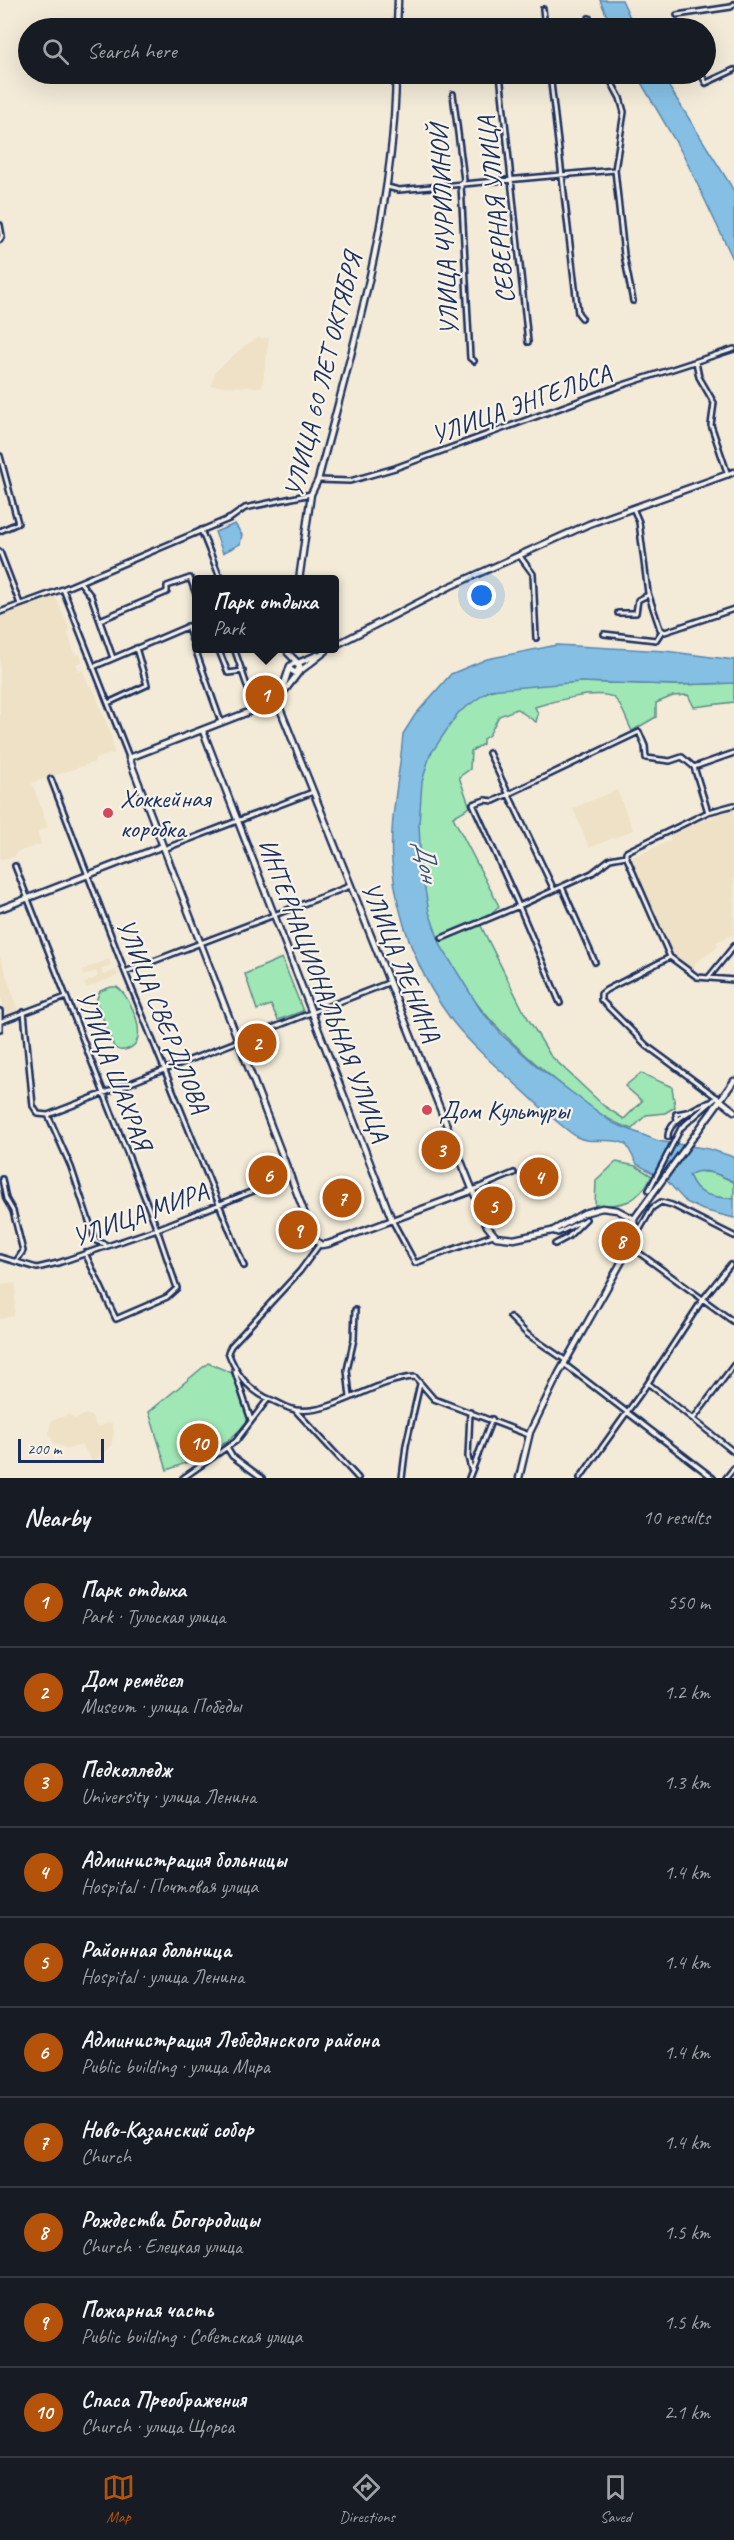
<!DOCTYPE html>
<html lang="en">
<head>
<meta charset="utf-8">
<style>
	:root { --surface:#171b24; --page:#242831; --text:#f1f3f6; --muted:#9ea1a6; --line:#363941; --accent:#b45309 }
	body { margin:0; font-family:Caveat,sans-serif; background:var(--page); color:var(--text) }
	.scale { position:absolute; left:18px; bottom:15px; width:86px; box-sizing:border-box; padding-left:6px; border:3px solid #1b2f5e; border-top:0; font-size:16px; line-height:21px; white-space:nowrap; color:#1b2f5e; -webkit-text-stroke:4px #f7f3e8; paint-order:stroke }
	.you { position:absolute; left:482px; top:596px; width:21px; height:21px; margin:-15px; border:4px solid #fff; border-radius:50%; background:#1a73e8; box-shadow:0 0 0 9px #1a73e833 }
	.badge { display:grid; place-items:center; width:39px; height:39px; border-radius:50%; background:var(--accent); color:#fff; font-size:20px; font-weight:700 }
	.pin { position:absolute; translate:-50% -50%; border:3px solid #fff; box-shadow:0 2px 6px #0006 }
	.popup { position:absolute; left:192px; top:575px; width:147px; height:78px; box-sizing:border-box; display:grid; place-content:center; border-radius:6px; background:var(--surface); filter:drop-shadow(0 2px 4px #0005); font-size:20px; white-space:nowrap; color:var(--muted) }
	.popup b { font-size:22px; color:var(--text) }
	.popup::after { content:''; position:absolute; left:50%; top:100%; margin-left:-12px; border:12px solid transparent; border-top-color:var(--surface) }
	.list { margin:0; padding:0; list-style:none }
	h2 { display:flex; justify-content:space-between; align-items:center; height:78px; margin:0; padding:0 24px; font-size:26px }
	h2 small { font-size:20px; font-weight:400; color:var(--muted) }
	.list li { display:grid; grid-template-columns:39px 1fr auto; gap:18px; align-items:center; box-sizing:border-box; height:90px; padding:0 24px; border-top:2px solid var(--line) }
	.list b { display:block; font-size:22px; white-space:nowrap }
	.list p { margin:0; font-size:20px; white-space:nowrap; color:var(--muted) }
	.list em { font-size:20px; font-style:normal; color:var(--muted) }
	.icon { flex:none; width:33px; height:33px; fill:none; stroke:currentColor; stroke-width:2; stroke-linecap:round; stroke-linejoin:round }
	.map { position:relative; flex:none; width:734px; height:1478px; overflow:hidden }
	.search { position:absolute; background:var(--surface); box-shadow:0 6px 24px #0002; left:18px; right:18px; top:18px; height:66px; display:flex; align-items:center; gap:15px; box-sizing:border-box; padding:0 21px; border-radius:33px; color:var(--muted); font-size:22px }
	.sheet { height:978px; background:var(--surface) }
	nav { display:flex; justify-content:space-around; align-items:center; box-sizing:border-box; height:84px; border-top:2px solid var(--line); background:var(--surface); font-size:16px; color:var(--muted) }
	nav a { display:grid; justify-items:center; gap:3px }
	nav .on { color:var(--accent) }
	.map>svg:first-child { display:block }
</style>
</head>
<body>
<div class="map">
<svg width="734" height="1478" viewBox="0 0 734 1478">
	<rect width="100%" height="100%" fill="#f3ebd8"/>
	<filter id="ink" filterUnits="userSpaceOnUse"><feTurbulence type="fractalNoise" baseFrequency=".0167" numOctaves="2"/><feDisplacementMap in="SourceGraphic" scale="12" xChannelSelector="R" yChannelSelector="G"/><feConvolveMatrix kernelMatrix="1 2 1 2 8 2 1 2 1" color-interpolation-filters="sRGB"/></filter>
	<g filter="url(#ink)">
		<path fill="#eee1c5" d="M258,338H269L262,387L211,386L215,372L244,346Z
			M55,596L70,630L68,634L75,654L80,655L83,661L76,664L79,671L83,670L89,686L92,685L111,735L114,753L95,759V762L32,783L48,827L37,832L41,844L17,852L14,857L0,859V616Z
			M617,790L633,830L589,848L573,808Z
			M734,809V934L716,942L718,947L695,963L693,971L668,951L633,872L636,870L631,858L671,840L669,837L679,829Z
			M0,956L18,1010L6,1014L0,994Z
			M109,959L111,965L101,969L103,975L116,970L119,975L86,988L84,983L98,977L96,971L84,976L82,970Z
			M16,1283L14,1316L0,1319V1285Z
			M70,1414L74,1420L86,1414L91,1416L97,1427L111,1422L114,1431L111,1446L93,1462L82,1445L68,1449L54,1444L49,1433L51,1421Z"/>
		<path fill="#9fe7b4" stroke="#5d8b89" stroke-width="1.5" d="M580,682L676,685L734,683V702L694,707L688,695L673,696L656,703V717L632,731C627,722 622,704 614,698C600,688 550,702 535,707L538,714L536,722L517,709L499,716L489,735L483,739V744L471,751L470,769L459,777L470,807L453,817L499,906L480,924L523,1010L550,1055L604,1106L624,1119L642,1101L625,1086L641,1073L672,1087L675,1107L665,1113L646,1115L632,1129C606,1121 585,1104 563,1086C517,1050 477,1012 447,960C421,915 413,833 421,782C428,747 455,704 490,691C517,680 552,685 580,682Z
			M282,958L303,1011L278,1020L271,1005L257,1010L245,974Z
			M111,987H117C131,997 151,1041 128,1049C122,1051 119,1051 114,1047L96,1001L100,991Z
			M616,1162L636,1166L652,1176C636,1204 626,1205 595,1205L596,1181Z
			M696,1171L714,1173L734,1182V1199C712,1196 698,1198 689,1175Z
			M208,1363L232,1373L248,1420C226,1449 200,1458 167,1470L149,1412Z"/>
		<path fill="#85c0e4" stroke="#5b86ae" stroke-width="1.5" d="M600,0H622L635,28H612Z
			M636,74H661L730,184L734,192V261L684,156Z
			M235,524L242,535L240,544L223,553L215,532Z
			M557,645L665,651L734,660V683L676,685L580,682L490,690L458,713L430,755L422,782L419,824L421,867L429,912L441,946L480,1009L502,1035L539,1068L613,1123L658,1141L709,1149L734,1157V1182C721,1175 702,1166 689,1175C698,1198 712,1196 734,1199V1218L703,1210L686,1202L667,1181L637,1164L626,1144C610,1136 591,1145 577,1137C557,1124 539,1105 521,1089C498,1068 473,1047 453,1022C419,977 396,918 392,862C389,820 400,776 403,734L415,715L451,674L487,659Z"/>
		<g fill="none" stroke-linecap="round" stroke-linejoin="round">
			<defs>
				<path id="street" d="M543,9L545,28
					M677,15L731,7L734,4
					M589,18L590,28
					M495,27V28
					M500,74L528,342
					M550,74L578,313L582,318
					M607,74L620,98L624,112L615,170L624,255L633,301
					M701,74L706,83L734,70
					M453,94L464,180L461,185L470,358L474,361
					M387,187L399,190L615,170
					M0,225L2,236L0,240
					M696,362L699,377L714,403L711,425L728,475
					M0,456L18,523L0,531
					M318,480L350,481L395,468L620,386L734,349
					M633,508L639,522L648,593L660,629L665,632L734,609
					M201,530L221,580
					M0,552L20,604
					M519,555L533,574L536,638
					M80,582L91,596L113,658
					M63,589L129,757
					M0,612L63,589L231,518L245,508L311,494
					M618,613H636L638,600L648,595
					M100,620L167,592V586L190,578L196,594
					M187,626L221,722
					M604,634L656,640L662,631
					M218,648L228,673L243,671
					M234,648L255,709
					M93,667L196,623
					M108,703L147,685L136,648
					M489,753L554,890
					M51,779L125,972L244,1266
					M708,812L694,767L734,753
					M164,849L313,792
					M626,856L670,957L697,977L734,980
					M626,856V852L632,849L708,812L734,805
					M15,866L157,1229L177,1288L167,1297L116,1319L85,1253
					M562,887L595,962
					M442,938L519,906L473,804L485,800L494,801L639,732L645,746L646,758L670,761L682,757L694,767
					M670,957L606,990L601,994V1000L647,1046L719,1099
					M125,972L350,886
					M709,977L734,946
					M560,1003L519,906L592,873L610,859L626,856
					M0,1011V1029
					M24,1012L33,1106L38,1114L48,1115L388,983
					M2,1021L66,997
					M48,1115L71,1167L94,1236L96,1241L105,1244
					M677,1120L676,1114L692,1111
					M668,1137C667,1122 698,1105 711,1102
					M2,1179L6,1199L13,1211L23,1251L17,1260
					M473,1190L514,1173
					M649,1190L681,1128L717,1097
					M392,1220L415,1263L493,1235
					M552,1231L558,1233L586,1219L568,1237L555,1244
					M636,1236L652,1208L661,1202L672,1205L734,1236
					M319,1245L300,1271L231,1346L228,1352C236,1374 251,1393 274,1401C281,1404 288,1409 296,1410C334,1415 375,1379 415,1377L434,1399L529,1435
					M631,1247L734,1322
					M0,1257L37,1268L58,1263L157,1229L291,1176
					M510,1317L527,1334L565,1360
					M564,1364L713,1478
					M235,1372L251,1420
					M649,1384L734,1452
					M350,1397L347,1370L354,1339L355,1310
					M295,1410L358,1478
					M470,1412L468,1457L471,1469
					M694,1418L734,1365
					M227,1448L232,1456L262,1478
					M183,1478L236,1441L268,1399
					M402,1478L406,1445L420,1384
					M469,1478L492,1419
					M580,1478L648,1383L703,1299L730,1265
					M726,1478L734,1468"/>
				<path id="secondary" d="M397,28L398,0
					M299,580L311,494L318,480C353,347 394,212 396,74
					M334,646L451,586L589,524L734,472
					M326,651L299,672L277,701L129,758L315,1240L321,1245L328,1244L471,1191
					M288,653L298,663L317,655
					M281,693L290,666L294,663L300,666L296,673L289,669
					M277,701L487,1226L496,1237L514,1239L552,1231L584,1213L602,1208L617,1210L634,1219
					M203,731L392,1220
					M0,909L163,846
					M719,1099L734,1111
					M634,1219L734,1081
					M519,1478L530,1432L559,1373L635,1238L634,1219"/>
			</defs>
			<use href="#street" stroke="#1b2f5e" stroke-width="8"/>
			<use href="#secondary" stroke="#1b2f5e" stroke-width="9"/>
			<use href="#street" stroke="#f7f3e8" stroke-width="3"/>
			<use href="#secondary" stroke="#f7f3e8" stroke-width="4.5"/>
		</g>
	</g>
	<g fill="#d1495b" stroke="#f7f3e8" stroke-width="2">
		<circle cx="108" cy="813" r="6"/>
		<circle cx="427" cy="1110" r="6"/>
	</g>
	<g text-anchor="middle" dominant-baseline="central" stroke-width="4.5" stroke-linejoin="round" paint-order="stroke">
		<g font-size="26" fill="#1b2f5e" stroke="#f7f3e8">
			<text transform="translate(496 210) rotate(-96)">СЕВЕРНАЯ УЛИЦА</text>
			<text transform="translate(444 230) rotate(-93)">УЛИЦА ЧУРИЛИНОЙ</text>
			<text transform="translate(323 375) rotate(-76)">УЛИЦА 60 ЛЕТ ОКТЯБРЯ</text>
			<text transform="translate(521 404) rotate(-20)">УЛИЦА ЭНГЕЛЬСА</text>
			<text transform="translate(401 962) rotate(68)">УЛИЦА ЛЕНИНА</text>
			<text transform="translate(324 990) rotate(69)">ИНТЕРНАЦИОНАЛЬНАЯ УЛИЦА</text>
			<text transform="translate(163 1016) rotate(68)">УЛИЦА СВЕРДЛОВА</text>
			<text transform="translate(114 1070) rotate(69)">УЛИЦА ШАХРАЯ</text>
			<text transform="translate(140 1214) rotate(-20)">УЛИЦА МИРА</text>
		</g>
		<g font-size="26" fill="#1b2f5e" stroke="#f7f3e8" text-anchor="start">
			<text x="120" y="798">Хоккейная<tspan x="120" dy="30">коробка</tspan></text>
			<text x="439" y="1110">Дом Культуры</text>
		</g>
		<g font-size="27" font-style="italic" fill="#365380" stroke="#f7f3e8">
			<text transform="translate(427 861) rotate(80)">Дон</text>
		</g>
	</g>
</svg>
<div class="scale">200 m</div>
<div class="you"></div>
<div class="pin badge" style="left:265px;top:695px">1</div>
<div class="popup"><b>Парк отдыха</b>Park</div>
<div class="pin badge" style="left:257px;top:1043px">2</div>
<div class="pin badge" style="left:441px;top:1150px">3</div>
<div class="pin badge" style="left:539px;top:1177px">4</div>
<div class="pin badge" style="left:493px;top:1206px">5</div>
<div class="pin badge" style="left:268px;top:1175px">6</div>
<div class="pin badge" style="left:342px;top:1198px">7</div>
<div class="pin badge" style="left:621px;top:1241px">8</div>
<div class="pin badge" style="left:298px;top:1230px">9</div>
<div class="pin badge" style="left:199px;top:1443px">10</div>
<div class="search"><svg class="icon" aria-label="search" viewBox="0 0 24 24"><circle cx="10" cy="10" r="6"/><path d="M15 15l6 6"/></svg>Search here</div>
</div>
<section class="sheet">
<h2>Nearby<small>10 results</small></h2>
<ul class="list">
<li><span class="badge">1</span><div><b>Парк отдыха</b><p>Park · Тульская улица</p></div><em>550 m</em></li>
<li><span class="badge">2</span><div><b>Дом ремёсел</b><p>Museum · улица Победы</p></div><em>1.2 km</em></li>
<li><span class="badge">3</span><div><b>Педколледж</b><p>University · улица Ленина</p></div><em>1.3 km</em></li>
<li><span class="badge">4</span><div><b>Администрация больницы</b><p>Hospital · Почтовая улица</p></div><em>1.4 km</em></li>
<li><span class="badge">5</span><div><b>Районная больница</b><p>Hospital · улица Ленина</p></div><em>1.4 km</em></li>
<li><span class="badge">6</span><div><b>Администрация Лебедянского района</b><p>Public building · улица Мира</p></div><em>1.4 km</em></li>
<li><span class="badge">7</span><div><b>Ново-Казанский собор</b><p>Church</p></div><em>1.4 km</em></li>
<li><span class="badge">8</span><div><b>Рождества Богородицы</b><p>Church · Елецкая улица</p></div><em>1.5 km</em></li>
<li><span class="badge">9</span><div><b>Пожарная часть</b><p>Public building · Советская улица</p></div><em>1.5 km</em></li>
<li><span class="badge">10</span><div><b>Спаса Преображения</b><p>Church · улица Щорса</p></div><em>2.1 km</em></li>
</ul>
</section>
<nav>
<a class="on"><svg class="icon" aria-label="map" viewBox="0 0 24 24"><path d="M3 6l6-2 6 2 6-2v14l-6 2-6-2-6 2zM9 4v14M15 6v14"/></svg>Map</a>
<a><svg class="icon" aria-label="directions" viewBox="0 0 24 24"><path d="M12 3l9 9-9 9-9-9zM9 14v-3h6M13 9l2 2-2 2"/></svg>Directions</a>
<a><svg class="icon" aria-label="saved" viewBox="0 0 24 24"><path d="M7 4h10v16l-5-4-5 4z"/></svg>Saved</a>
</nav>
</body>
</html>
